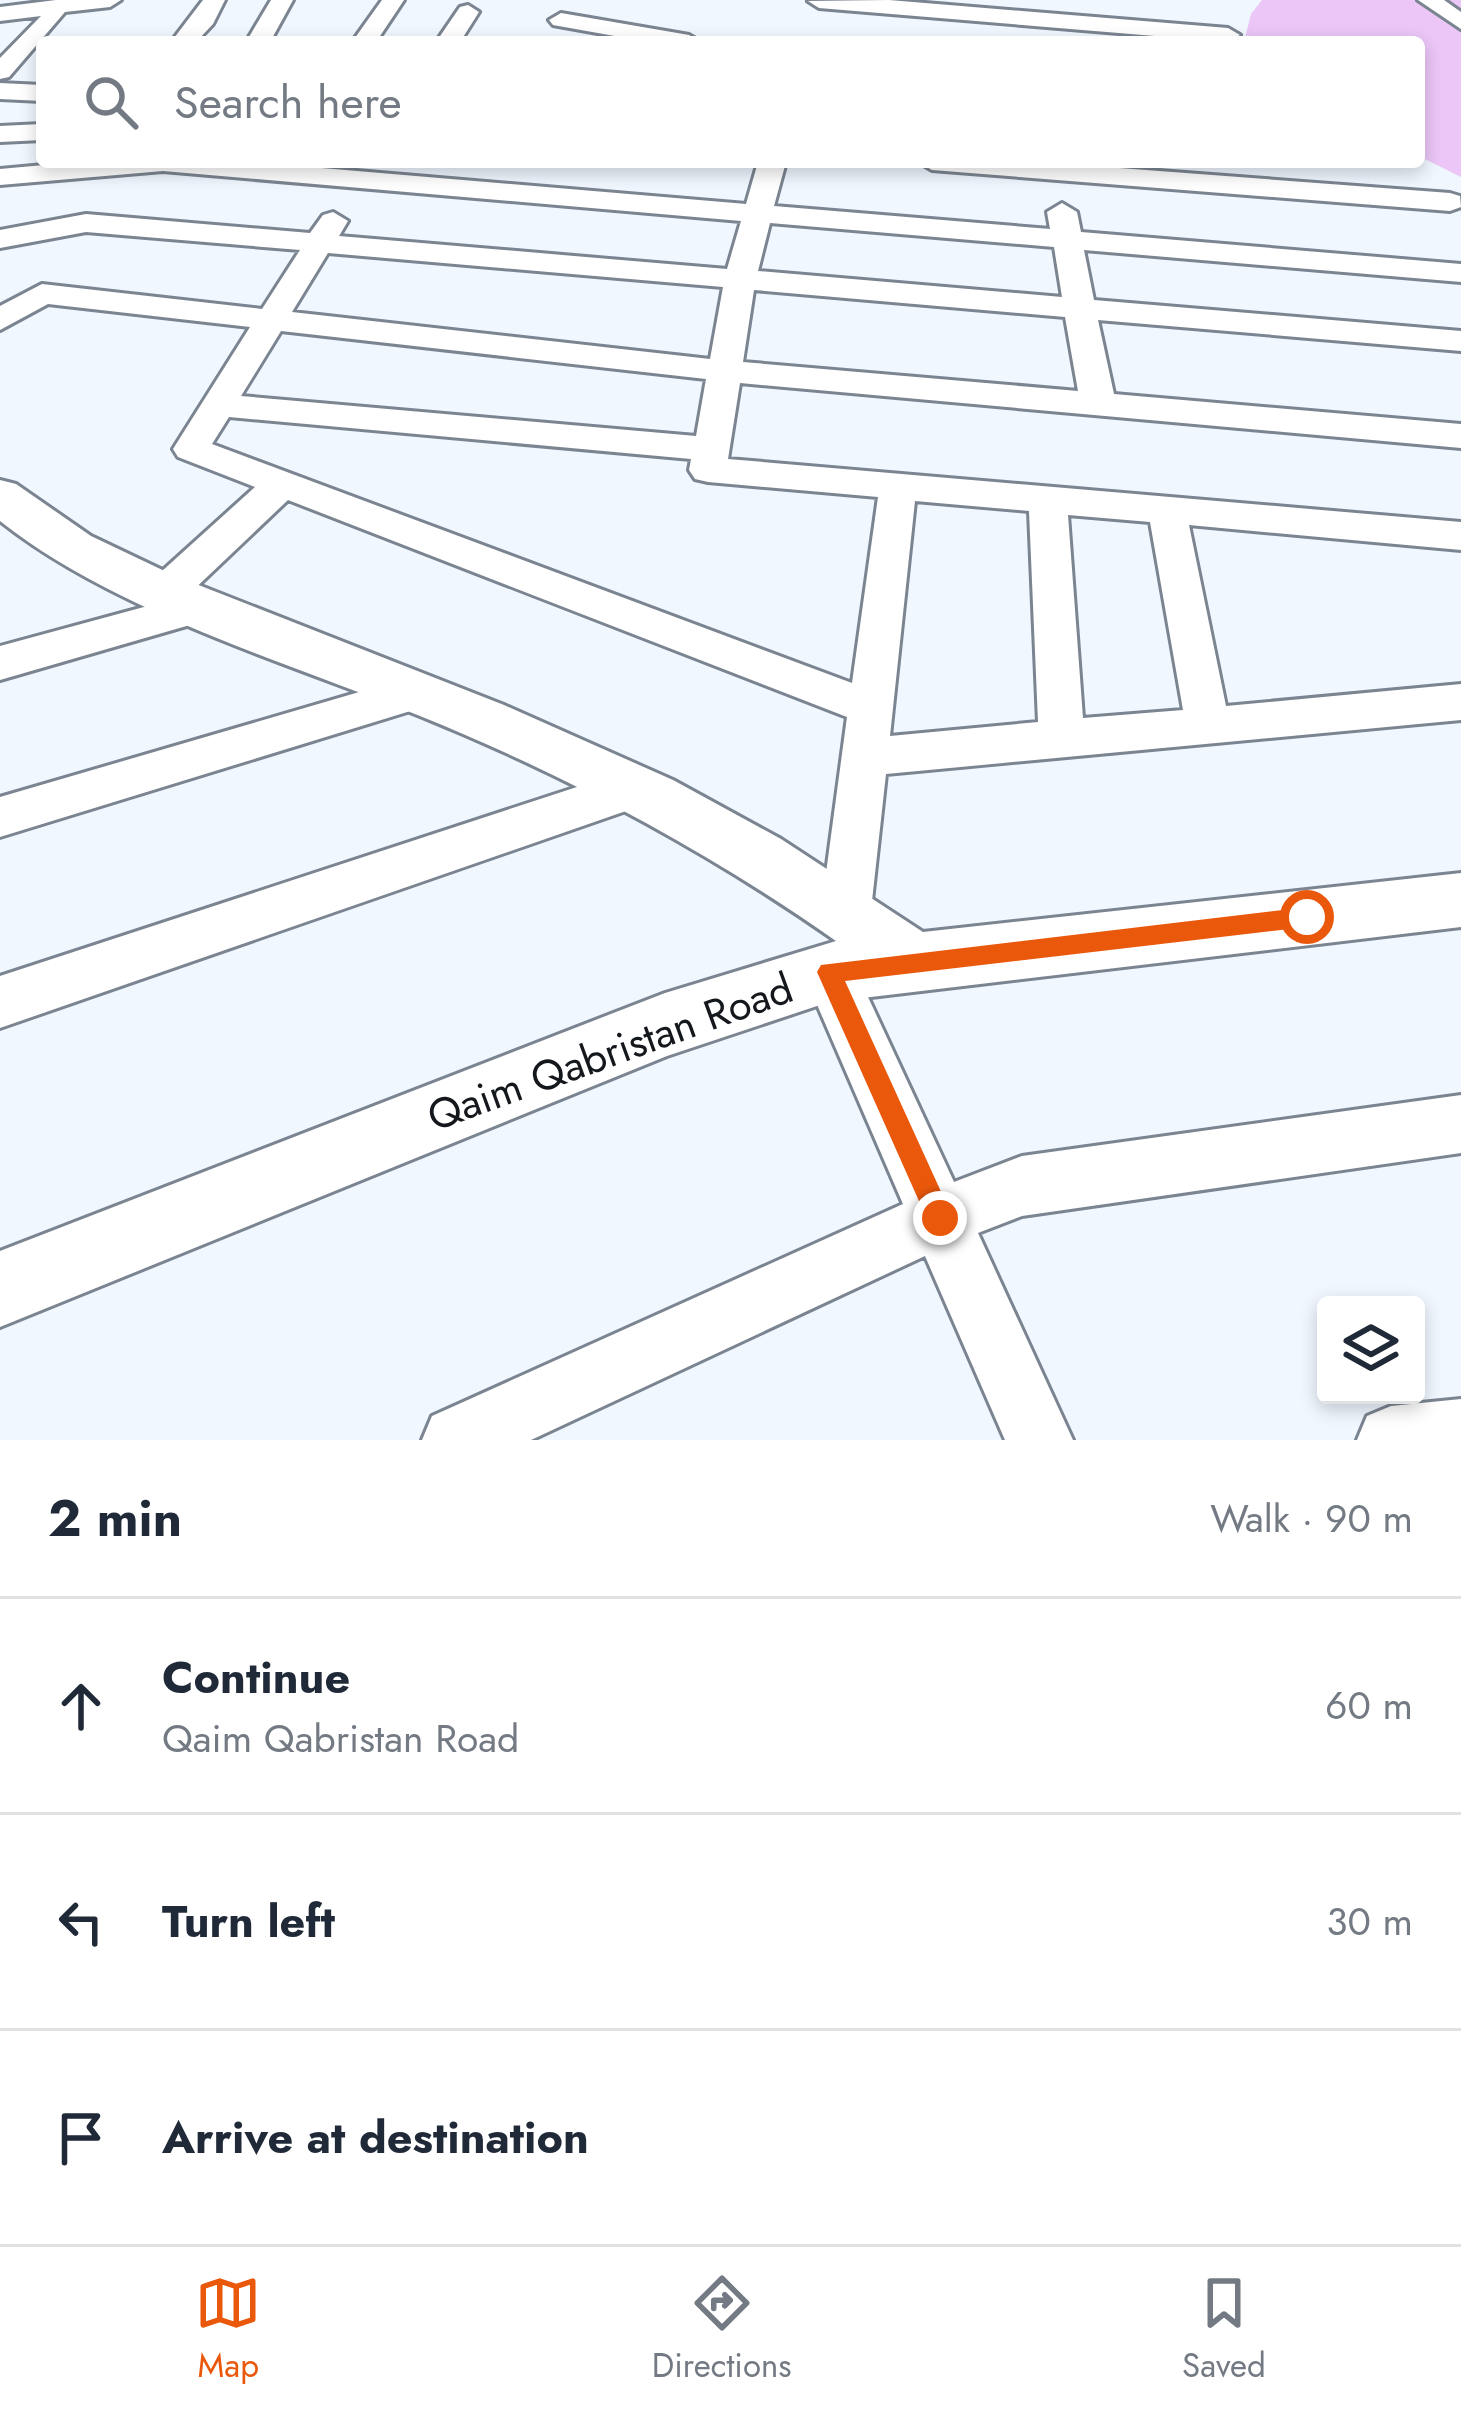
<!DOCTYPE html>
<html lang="en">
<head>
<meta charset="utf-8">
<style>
	:root { --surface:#fff; --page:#f2f2f3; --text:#1f2937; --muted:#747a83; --line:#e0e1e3; --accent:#ea580c }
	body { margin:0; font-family:Jost,sans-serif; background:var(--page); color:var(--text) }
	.controls { position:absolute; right:36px; bottom:36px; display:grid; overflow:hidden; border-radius:12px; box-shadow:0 6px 18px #0003 }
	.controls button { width:108px; height:108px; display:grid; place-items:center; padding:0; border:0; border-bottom:3px solid var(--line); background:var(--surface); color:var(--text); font:60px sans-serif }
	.stop { position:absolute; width:36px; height:36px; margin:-27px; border:9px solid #ea580c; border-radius:50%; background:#fff }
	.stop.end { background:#ea580c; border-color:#fff; box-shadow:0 3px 12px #0008 }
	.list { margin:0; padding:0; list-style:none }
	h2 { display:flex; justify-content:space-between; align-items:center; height:156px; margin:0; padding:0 48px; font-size:51px }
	h2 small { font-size:39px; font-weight:400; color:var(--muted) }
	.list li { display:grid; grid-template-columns:78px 1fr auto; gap:36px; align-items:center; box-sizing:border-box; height:216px; padding:0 48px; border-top:3px solid var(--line) }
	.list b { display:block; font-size:45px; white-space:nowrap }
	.list p { margin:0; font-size:39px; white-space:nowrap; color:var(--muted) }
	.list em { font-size:39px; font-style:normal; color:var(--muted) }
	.icon { flex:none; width:66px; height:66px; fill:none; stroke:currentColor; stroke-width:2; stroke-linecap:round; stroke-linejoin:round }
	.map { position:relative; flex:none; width:1461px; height:1440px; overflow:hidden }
	.search { position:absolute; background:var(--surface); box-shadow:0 6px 18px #0003; left:36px; right:36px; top:36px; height:132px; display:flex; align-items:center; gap:30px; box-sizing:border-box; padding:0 42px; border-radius:12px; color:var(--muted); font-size:45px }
	.sheet { height:804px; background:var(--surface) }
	nav { display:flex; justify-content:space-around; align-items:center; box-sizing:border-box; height:168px; border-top:3px solid var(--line); background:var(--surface); font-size:33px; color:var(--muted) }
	nav a { display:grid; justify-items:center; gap:6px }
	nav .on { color:var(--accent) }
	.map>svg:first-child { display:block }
</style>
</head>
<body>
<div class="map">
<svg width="1461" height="1440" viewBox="0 0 1461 1440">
	<rect width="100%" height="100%" fill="#f0f7ff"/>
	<path fill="#ebc6f7" d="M1262,0H1461V177L1419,156V42H1244L1251,14Z"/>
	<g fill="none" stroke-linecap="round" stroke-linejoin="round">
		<defs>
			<path id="minor" d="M56,0H121L110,7L65,12L9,77L0,79V58L41,16L0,21V7Z
				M203,0H225L213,24L196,42H171Z
				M271,0H293L270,42H246Z
				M382,0H404L376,42H352Z
				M889,0L1228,28L1240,35L1227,42L819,8L808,1Z
				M1418,0H1444L1461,12V29Z
				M468,5L479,12L460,42H436L460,7Z
				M561,13L689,35L701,42H648L553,25L549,20Z
				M0,83L42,85V101L0,99Z
				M42,124V140L0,142V126Z
				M77,162H250L746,204L758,162H786L774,206L1050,229L1047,212L1062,203L1077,212L1081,232L1461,264V282L1084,250L1094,300L1461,331V351L1098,320L1114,394L1461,424V448L740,383L728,459L1461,522V550L1189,525L1226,706L1461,684V720L886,774L871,910L864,926L846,933L828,926L821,910L847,717L288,500L188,595L199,592L214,596L220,607L214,618L0,680V646L155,604L144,592L151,581L255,487L178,457L173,449L250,327L48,304L0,330V306L42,284L262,309L300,250L86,232L0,248V230L86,214L310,233L323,215L333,212L348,221L339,236L727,269L741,221L163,171L0,185V169ZM770,223L1054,247L1062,297L758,271ZM328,253L723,287L710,359L292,312ZM754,290L1065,317L1078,391L743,362ZM281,331L706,379L696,436L241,396ZM229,417L691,459L689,470L695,479L708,482L878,497L852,683L212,444ZM915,501L1029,511L1038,722L890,736ZM1068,515L1150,522L1183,710L1083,718Z
				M918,162H1040L1450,193L1460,196L1461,207L1450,211L932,170Z
				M414,676L430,681L436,693L430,705L0,837V797Z
				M632,769L649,775L656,789L649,803L0,1028V976Z
				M829,947L848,954L954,1182L1022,1156L1461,1095V1153L1022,1216L978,1233L1073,1440H1005L925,1256L531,1440H422L432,1416L903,1204L803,972L810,954Z
				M1461,1399V1440H1357L1367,1416L1391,1406Z"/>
			<path id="tertiary" d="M0,480L16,484L91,536L173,575L504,705L673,780L781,839L923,932L1461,873V927L829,1002L667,1056L0,1327V1251L665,993L836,941C706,850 568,776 420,716C286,662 113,611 0,521Z"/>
		</defs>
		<use href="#minor" stroke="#7b8591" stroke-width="6"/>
		<use href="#tertiary" stroke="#7b8591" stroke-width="6"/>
		<use href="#minor" fill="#fff" fill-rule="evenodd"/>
		<use href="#tertiary" fill="#fff" fill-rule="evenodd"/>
	</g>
	<path fill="#ea580c" d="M1307,907L1318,917L1307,927L845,981L953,1218L949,1228L940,1231L931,1228L817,972L821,965Z"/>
	<g text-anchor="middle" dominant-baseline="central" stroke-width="12" stroke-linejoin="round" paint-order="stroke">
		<g font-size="42" fill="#14171c" stroke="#fff">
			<text transform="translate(610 1052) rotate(-20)">Qaim Qabristan Road</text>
		</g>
	</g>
</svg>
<div class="controls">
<button><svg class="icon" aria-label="layers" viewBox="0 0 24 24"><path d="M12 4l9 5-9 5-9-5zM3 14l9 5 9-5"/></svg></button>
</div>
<div class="stop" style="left:1307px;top:917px"></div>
<div class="stop end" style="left:940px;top:1218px"></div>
<div class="search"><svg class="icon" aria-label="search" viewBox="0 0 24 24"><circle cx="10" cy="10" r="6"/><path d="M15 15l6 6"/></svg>Search here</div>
</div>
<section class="sheet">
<h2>2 min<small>Walk · 90 m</small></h2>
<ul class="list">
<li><svg class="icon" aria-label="ahead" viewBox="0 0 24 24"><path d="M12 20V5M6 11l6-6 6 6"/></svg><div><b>Continue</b><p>Qaim Qabristan Road</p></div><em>60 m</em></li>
<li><svg class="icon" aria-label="left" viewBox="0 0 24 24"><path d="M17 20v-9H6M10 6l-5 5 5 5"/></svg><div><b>Turn left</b></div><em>30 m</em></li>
<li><svg class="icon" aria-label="arrive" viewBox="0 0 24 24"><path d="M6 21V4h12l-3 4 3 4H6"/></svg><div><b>Arrive at destination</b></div></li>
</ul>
</section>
<nav>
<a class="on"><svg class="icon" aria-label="map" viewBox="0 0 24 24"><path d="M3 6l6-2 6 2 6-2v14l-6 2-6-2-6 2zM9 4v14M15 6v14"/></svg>Map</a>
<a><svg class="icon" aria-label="directions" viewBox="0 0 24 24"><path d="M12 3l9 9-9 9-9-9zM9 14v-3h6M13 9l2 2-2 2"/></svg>Directions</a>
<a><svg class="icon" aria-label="saved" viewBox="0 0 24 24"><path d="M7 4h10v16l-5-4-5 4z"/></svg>Saved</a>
</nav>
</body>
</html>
